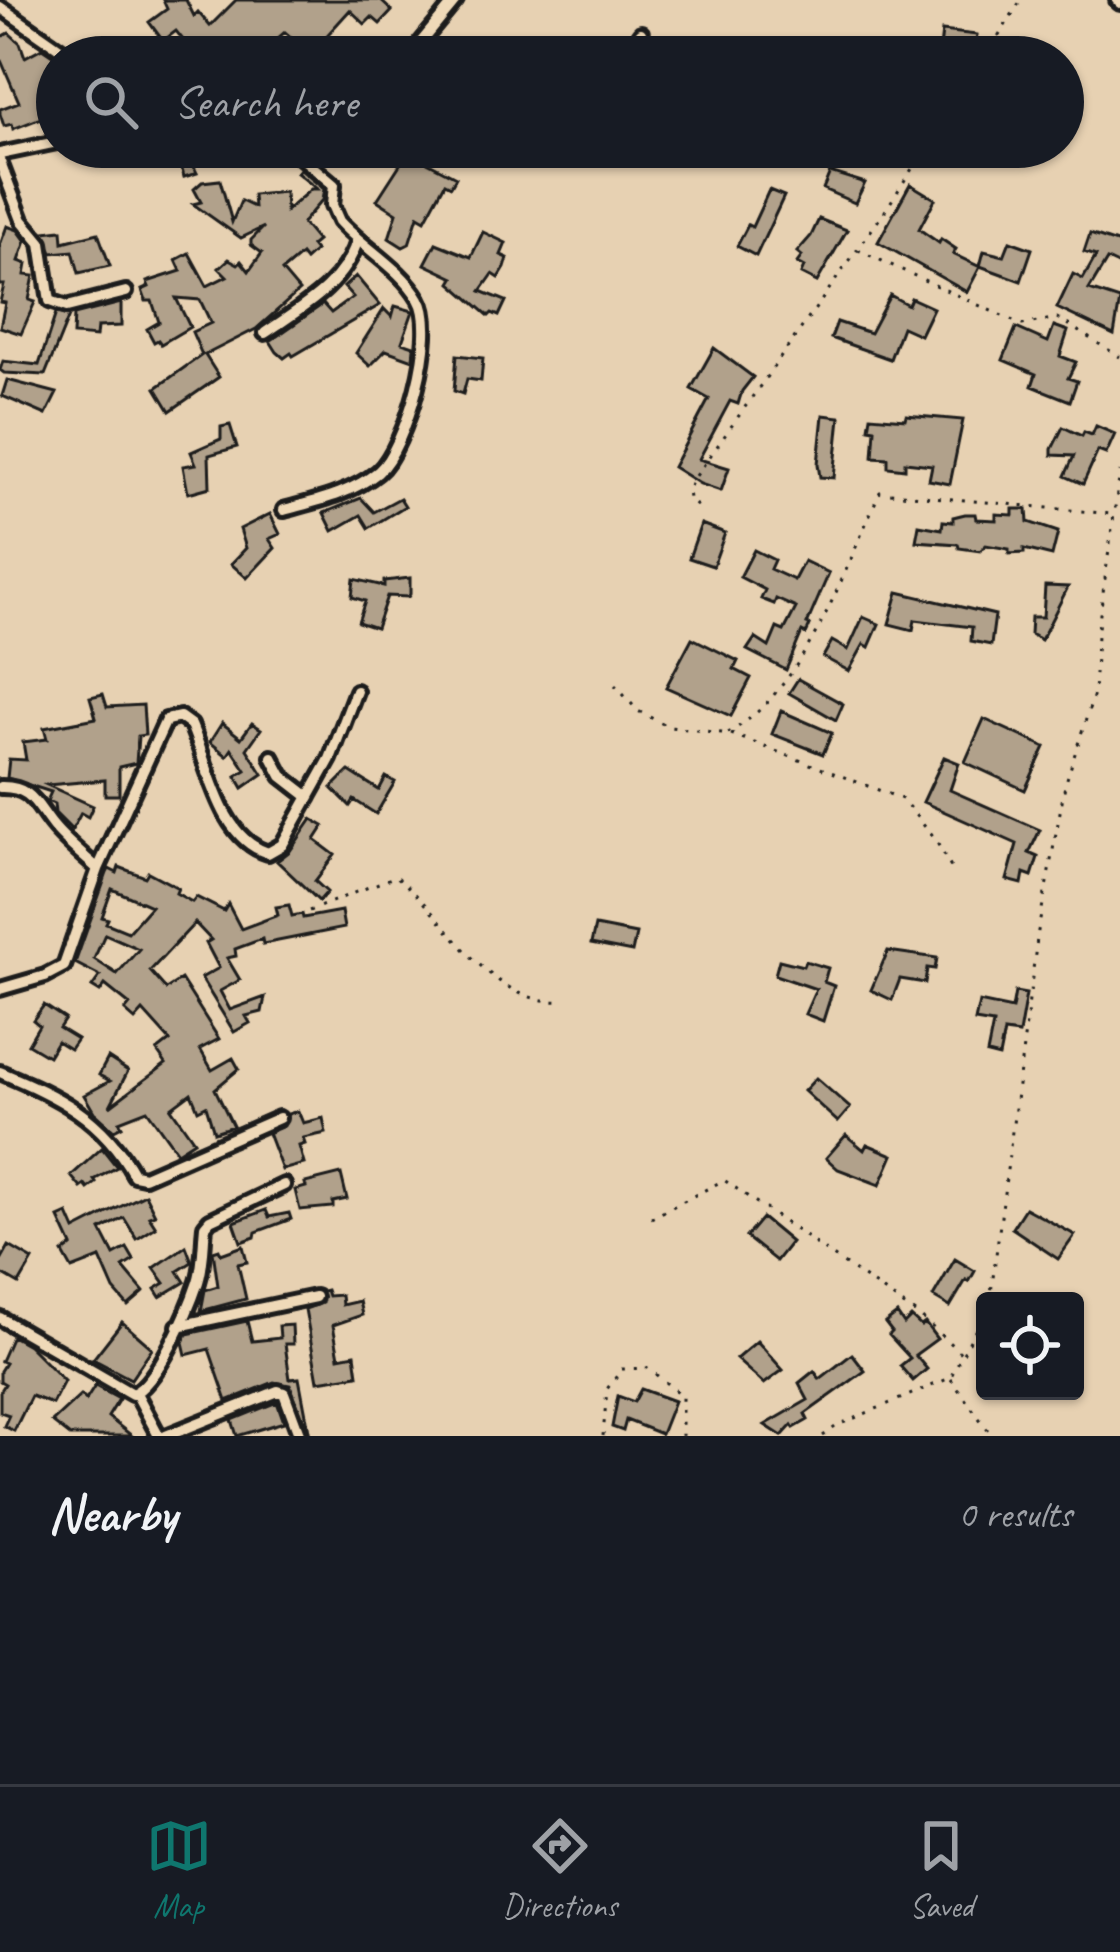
<!DOCTYPE html>
<html lang="en">
<head>
<meta charset="utf-8">
<style>
	:root { --surface:#171b24; --page:#242831; --text:#f1f3f6; --muted:#9ea1a6; --line:#363941; --accent:#0f766e }
	body { margin:0; font-family:Caveat,sans-serif; background:var(--page); color:var(--text) }
	.controls { position:absolute; right:36px; bottom:36px; display:grid; overflow:hidden; border-radius:12px; box-shadow:0 3px 9px #0004 }
	.controls button { width:108px; height:108px; display:grid; place-items:center; padding:0; border:0; border-bottom:3px solid var(--line); background:var(--surface); color:var(--text); font:60px sans-serif }
	.list { margin:0; padding:0; list-style:none }
	h2 { display:flex; justify-content:space-between; align-items:center; height:156px; margin:0; padding:0 48px; font-size:51px }
	h2 small { font-size:39px; font-weight:400; color:var(--muted) }
	.icon { flex:none; width:66px; height:66px; fill:none; stroke:currentColor; stroke-width:2; stroke-linecap:round; stroke-linejoin:round }
	.map { position:relative; flex:none; width:1120px; height:1436px; overflow:hidden }
	.search { position:absolute; background:var(--surface); box-shadow:0 3px 9px #0004; left:36px; right:36px; top:36px; height:132px; display:flex; align-items:center; gap:30px; box-sizing:border-box; padding:0 42px; border-radius:66px; color:var(--muted); font-size:45px }
	.sheet { height:348px; background:var(--surface) }
	nav { display:flex; justify-content:space-around; align-items:center; box-sizing:border-box; height:168px; border-top:3px solid var(--line); background:var(--surface); font-size:33px; color:var(--muted) }
	nav a { display:grid; justify-items:center; gap:6px }
	nav .on { color:var(--accent) }
	.map>svg:first-child { display:block }
</style>
</head>
<body>
<div class="map">
<svg width="1120" height="1436" viewBox="0 0 1120 1436">
	<rect width="100%" height="100%" fill="#e7d1b2"/>
	<filter id="ink" filterUnits="userSpaceOnUse"><feTurbulence type="fractalNoise" baseFrequency=".00833" numOctaves="2"/><feDisplacementMap in="SourceGraphic" scale="24" xChannelSelector="R" yChannelSelector="G"/><feConvolveMatrix kernelMatrix="1 2 1 2 8 2 1 2 1" color-interpolation-filters="sRGB"/></filter>
	<g filter="url(#ink)">
		<path fill="#b1a18b" stroke="#1c1c1c" stroke-width="3" fill-rule="evenodd" d="M163,0H186L194,16L198,12L210,26L236,0H380L392,11L380,24L372,17L365,24L350,10L310,54L285,32L256,57H226L213,43L196,56L176,31L163,41L149,22L167,9Z
			M942,31L977,35L974,57H939Z
			M9,33L20,43L25,57L42,48L57,58V98L39,105L44,117L13,129L12,124L4,126L0,114V109L19,102L0,58V38Z
			M176,147H217L220,158L193,165L197,173L184,177Z
			M408,152L456,177L451,186L445,183L425,220L418,216L409,244L403,247L389,238L397,213L377,200Z
			M300,169L324,189L322,200L302,223L317,241L311,246L315,251L305,260L301,255L282,271L299,291L256,329L205,355L219,377L170,411L156,388L202,355L192,332L211,323L200,300L176,298L190,327L161,344L158,340L154,342L147,329L159,322L152,301H146L142,290L149,287L147,282L181,271L176,260L189,253L207,286L227,276L219,268L229,259L238,264L241,261L249,271L262,253L251,245V240L264,227L241,238L193,204L201,202L194,189L202,182L220,180L232,222L241,201L254,207L253,195L285,192L286,211L311,189H317L297,173Z
			M830,172L865,183L855,203L823,189Z
			M910,184L935,199L919,229L939,243L941,239L956,249L953,254L980,267L967,292L878,242Z
			M769,190L784,196L756,256L737,246L748,225L752,227Z
			M819,219L847,230L817,282L801,274L804,267L797,263L802,256L797,252L811,236Z
			M7,226L18,230L26,241L19,261L27,264L25,275L34,276L29,300L35,302L21,334L0,327L5,303L0,302L4,285H0V245Z
			M62,230L63,242L98,233L110,266L79,273L73,251L52,253L44,232Z
			M483,232L506,243L501,255L508,258L505,268L499,278L493,274L481,291L506,301L499,316L492,313L489,316L451,283L454,278L425,264L436,243L471,257Z
			M1090,234L1120,244V266L1107,260L1089,290L1120,300L1114,335L1057,308L1073,274L1083,279L1096,256L1084,252Z
			M1010,241L1032,249L1021,281L980,266L984,251L1004,256Z
			M356,276L380,305L293,356L291,353L284,358L277,352L270,341L323,304L331,313L353,297L344,287Z
			M890,295L908,305L911,298L933,308L920,335L902,327L890,359L831,338L837,322L870,333Z
			M121,303V326L97,327L96,337L73,335L74,315Z
			M395,306L413,311L402,342L414,346L413,360L386,350L370,366L356,353L384,309L392,317Z
			M56,313L69,316L45,375L4,373L0,370L3,361L39,365Z
			M1054,326L1068,331L1060,356L1076,362L1068,378L1077,381L1070,401L1032,386L1036,374L1003,360L1016,328L1048,342Z
			M714,348L753,377L742,391L738,404L730,401L699,459L729,468L721,491L700,484L673,467L709,399L691,389Z
			M457,355L483,358L481,381L467,379L463,394L454,391Z
			M7,380L34,387L57,393L46,415L2,396Z
			M823,415L840,417L834,478L820,477L818,464Z
			M906,415L963,420L950,484L929,480L932,465L905,462V469L888,467V458L873,457L875,429L869,428L871,416L905,419Z
			M230,425L237,447L209,455L210,487L188,493L183,466L196,464L191,452L221,439V427Z
			M1096,426L1115,434L1106,454L1098,451L1083,484L1065,476L1074,456L1052,455V449L1063,427L1082,436L1084,432L1092,435Z
			M361,498L374,512L400,498L405,506L369,528L361,515L333,531L324,513Z
			M1013,509H1027L1028,522L1058,532L1052,556L1024,549V553L1009,554V549L986,545L980,551L959,548L958,544L916,541L919,525L942,529L943,521L953,522V517L965,514H975L976,519L996,520V514L1013,515Z
			M270,514L280,534L269,539L275,548L247,578L231,564L246,548L240,529Z
			M701,524L725,533L713,566L689,558Z
			M754,550L774,560L770,569L794,580L804,561L829,573L807,624L810,625L806,634L802,632L786,670L747,650L755,638L769,647L777,628L784,631L796,608L776,599L774,604L761,599L765,590L740,577Z
			M410,578V594L408,597L387,596L376,628L358,622L365,601L352,597L354,579L384,586V581Z
			M1045,586L1068,587L1041,640L1030,634L1031,617H1043Z
			M898,592L995,615L991,645L971,641L972,627L915,620L913,630L889,624Z
			M863,617L879,624L869,647L864,644L849,671L823,657L832,641L848,650Z
			M692,638L738,661L734,669L751,678L731,716L666,687Z
			M798,679L843,704L836,720L789,693Z
			M103,694L107,707L143,705L145,735L138,736L136,763L119,767V795H105V780L47,785L93,806L88,817L81,813L72,830L55,813L54,804L47,801L51,792L7,778L9,759L26,760L23,742L47,739L44,728L96,718L90,697Z
			M781,711L832,733L823,754L772,734Z
			M984,719L1045,747L1025,790L965,762Z
			M222,723L241,738L252,723L261,729L247,749L263,774L243,788L236,776L246,770L232,749L227,756L210,742Z
			M944,757L959,763L950,790L1040,830L1029,853L1038,857L1032,876L1024,873L1022,884L1007,880L1017,844L923,802Z
			M349,771L379,790L386,777L395,782L376,814L354,800L350,806L332,788Z
			M312,819L324,826L315,840L335,855L315,881L327,892L319,901L277,861L290,851Z
			M119,867L145,877L148,872L178,888L176,893L192,902L196,897L224,911L228,904L241,929L278,915L276,907L289,905L292,916L302,914L303,918L341,911L344,928L263,944L262,939L235,949L236,956L227,958L240,980L220,991L230,1010L265,997L262,1012L246,1016L250,1023L234,1032L201,978L219,968L206,943L211,940L195,923L150,971L166,989L181,979L219,1039L200,1049L212,1070L233,1058L239,1069L215,1089L233,1126L214,1132L206,1106L198,1110L191,1093L171,1108L194,1141L177,1152L147,1110L119,1121L122,1126L114,1130L94,1112L84,1095L110,1081L99,1075L108,1058L128,1071L110,1106L166,1064L157,1051L170,1041L143,1011L135,1020L125,1011L130,1005L105,985L100,992L92,987L100,976L75,963L107,873L109,869L117,873ZM112,889L151,906L128,932L106,923L108,919L102,917ZM105,934L139,949L117,974L94,959Z
			M595,926L636,934L632,952L591,944Z
			M888,951L937,958L935,969L927,968L925,983L900,979L892,1000L871,990Z
			M779,960L803,966L805,961L828,968L824,982L834,986L823,1021L805,1014L816,989L775,975Z
			M1015,992L1026,994L1019,1034L1004,1032L999,1057L987,1054L993,1024L975,1021L979,1002L1012,1009Z
			M44,1005L65,1019L59,1028L77,1039L70,1049L57,1041L48,1056L28,1044L39,1025L33,1020Z
			M816,1078L850,1108L838,1122L804,1091Z
			M298,1111L303,1123L323,1118L326,1133L303,1138L305,1144L299,1146L304,1164L282,1170L268,1133L284,1126L288,1114Z
			M846,1135L864,1150L867,1144L893,1155L880,1185L838,1169L826,1158Z
			M102,1148L117,1167L94,1180L96,1183L88,1189L85,1185L81,1188L71,1176Z
			M341,1174L347,1199L333,1202V1207L300,1210L295,1190L306,1187L305,1183Z
			M145,1194L155,1214L149,1216L156,1227L137,1239L124,1218L101,1230L114,1255L127,1248L134,1260L123,1267L144,1292L128,1306L114,1290L100,1258L72,1269L63,1253L72,1246L59,1218L68,1214L75,1230Z
			M1025,1208L1075,1235L1058,1259L1012,1228Z
			M266,1210L269,1217L289,1213L291,1219L256,1232L255,1237L241,1242L234,1222Z
			M762,1218L791,1242L776,1261L746,1237Z
			M9,1246L33,1260L19,1284L0,1273V1262Z
			M186,1246L192,1262L178,1271L185,1282L160,1297L155,1289L165,1283L154,1268Z
			M243,1246L247,1262L238,1264L246,1299L201,1311L205,1290L218,1286L213,1251L219,1249L221,1254Z
			M955,1259L975,1271L969,1282L966,1280L950,1307L933,1297Z
			M326,1290L328,1296L341,1295L342,1305L359,1301L362,1315L333,1325L339,1357L355,1354L358,1375L318,1381L305,1309L322,1303V1291Z
			M897,1314L904,1324L911,1317L921,1326L925,1323L937,1339L915,1355L927,1369L913,1381L900,1366L910,1358L889,1335L892,1332L885,1323Z
			M247,1321L252,1341L280,1338L279,1326L292,1325L293,1344H285L290,1379L299,1378L310,1436L290,1385L274,1382L227,1401L209,1349L186,1355L183,1342L187,1334Z
			M122,1322L152,1348L131,1379L93,1359Z
			M12,1336L28,1345L64,1381L52,1404L31,1396L14,1431L4,1426L9,1415L0,1412V1392L5,1384L0,1381V1371L5,1363L1,1361Z
			M757,1341L783,1370L764,1384L736,1359Z
			M852,1354L865,1371L805,1414L808,1420L794,1428L792,1425L782,1436L765,1425L808,1400L799,1383L814,1371L820,1379Z
			M95,1386L119,1399L108,1417L132,1436H70L52,1422L81,1395L86,1400Z
			M641,1389L674,1401L661,1434L626,1420L623,1431L612,1427L618,1396L634,1402Z
			M277,1402L284,1422L237,1436L232,1420Z"/>
		<g fill="none" stroke-linecap="round" stroke-linejoin="round">
			<defs>
				<path id="minor" d="M1117,0L1120,3
					M0,7L72,57
					M626,54H663
					M409,57L456,0
					M616,57L626,54L641,33
					M0,154L57,142
					M0,162L22,220L41,243L50,301L67,307L126,292
					M265,333C301,308 344,285 357,241
					M284,510C316,501 351,494 378,472C406,448 439,332 419,299C400,267 363,248 339,221L332,205L334,185L289,147
					M272,757L282,776L309,797
					M0,787C32,786 36,805 53,826C66,842 83,855 98,869
					M0,989L45,976L64,966L98,869L166,720L180,717L191,725C209,766 219,838 268,853L282,845L330,759L356,691
					M0,1072C59,1097 102,1117 134,1175L144,1177L279,1118
					M0,1318L132,1394C157,1385 189,1309 198,1282C204,1263 203,1245 205,1226L210,1220L284,1185
					M178,1326L315,1297
					M136,1393L159,1436
					M166,1436L278,1391L284,1393L300,1436"/>
			</defs>
			<use href="#minor" stroke="#1c1c1c" stroke-width="20"/>
			<path stroke="#1c1c1c" stroke-width="3" stroke-dasharray="3 9" stroke-linecap="butt" d="M986,57L1021,0
				M858,250L1022,325L1057,318L1120,357
				M697,506L689,499L688,490L693,480L885,211L926,147
				M615,685L638,711L669,727L731,734L902,799L935,839L955,875
				M728,733C805,691 844,570 880,492L1112,514
				M309,911L396,876C447,917 488,1006 563,1001
				M651,1218L724,1180L922,1318L962,1354
				M990,1301L1038,931L1065,785L1094,694L1097,635L1120,472
				M951,1379L992,1436
				M603,1436L607,1389L622,1369L648,1368L682,1396V1436
				M823,1436L838,1425L950,1378L985,1312"/>
			<use href="#minor" stroke="#efd9b8" stroke-width="10"/>
		</g>
	</g>
</svg>
<div class="controls">
<button><svg class="icon" aria-label="locate" viewBox="0 0 24 24"><circle cx="12" cy="12" r="6"/><path d="M12 2v4M12 18v4M2 12h4M18 12h4"/></svg></button>
</div>
<div class="search"><svg class="icon" aria-label="search" viewBox="0 0 24 24"><circle cx="10" cy="10" r="6"/><path d="M15 15l6 6"/></svg>Search here</div>
</div>
<section class="sheet">
<h2>Nearby<small>0 results</small></h2>
<ul class="list">
</ul>
</section>
<nav>
<a class="on"><svg class="icon" aria-label="map" viewBox="0 0 24 24"><path d="M3 6l6-2 6 2 6-2v14l-6 2-6-2-6 2zM9 4v14M15 6v14"/></svg>Map</a>
<a><svg class="icon" aria-label="directions" viewBox="0 0 24 24"><path d="M12 3l9 9-9 9-9-9zM9 14v-3h6M13 9l2 2-2 2"/></svg>Directions</a>
<a><svg class="icon" aria-label="saved" viewBox="0 0 24 24"><path d="M7 4h10v16l-5-4-5 4z"/></svg>Saved</a>
</nav>
</body>
</html>
